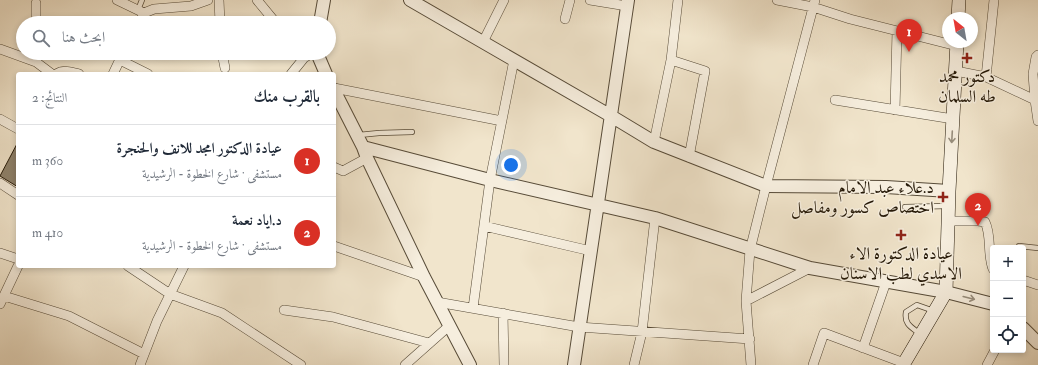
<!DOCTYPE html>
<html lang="ar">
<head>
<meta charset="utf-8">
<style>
	:root { --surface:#fff; --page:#f6f6f7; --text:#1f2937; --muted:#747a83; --line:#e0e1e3; --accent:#d93025 }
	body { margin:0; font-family:"IM FELL Double Pica",Amiri,serif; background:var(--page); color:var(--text); direction:rtl }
	.controls { position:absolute; right:12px; bottom:12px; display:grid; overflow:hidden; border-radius:4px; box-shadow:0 2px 6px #0003 }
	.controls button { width:36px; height:36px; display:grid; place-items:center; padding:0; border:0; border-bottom:1px solid var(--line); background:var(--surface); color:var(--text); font:20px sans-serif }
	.compass { position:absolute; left:942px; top:12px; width:36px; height:36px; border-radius:50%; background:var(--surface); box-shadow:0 2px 6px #0003; rotate:329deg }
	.you { position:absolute; left:511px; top:165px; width:14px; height:14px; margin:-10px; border:3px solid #fff; border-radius:50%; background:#1a73e8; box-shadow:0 0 0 6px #1a73e833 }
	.badge { display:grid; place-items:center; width:26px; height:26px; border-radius:50%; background:var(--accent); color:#fff; font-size:13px; font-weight:700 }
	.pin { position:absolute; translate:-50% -33px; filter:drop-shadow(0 1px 2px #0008) }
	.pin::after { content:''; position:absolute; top:21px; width:14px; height:12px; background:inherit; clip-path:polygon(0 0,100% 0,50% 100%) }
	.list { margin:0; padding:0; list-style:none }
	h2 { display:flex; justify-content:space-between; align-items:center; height:52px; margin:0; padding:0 16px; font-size:17px }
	h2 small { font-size:13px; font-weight:400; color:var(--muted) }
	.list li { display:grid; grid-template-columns:26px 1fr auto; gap:12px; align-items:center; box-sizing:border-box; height:72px; padding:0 16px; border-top:1px solid var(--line) }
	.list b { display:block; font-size:15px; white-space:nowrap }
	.list p { margin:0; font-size:13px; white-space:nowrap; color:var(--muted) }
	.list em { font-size:13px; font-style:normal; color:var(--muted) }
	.icon { flex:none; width:22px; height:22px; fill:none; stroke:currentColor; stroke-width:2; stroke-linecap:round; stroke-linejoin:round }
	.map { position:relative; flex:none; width:1038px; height:365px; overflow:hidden; direction:ltr }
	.search { position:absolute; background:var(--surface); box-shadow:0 2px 6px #0003; left:16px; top:16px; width:320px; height:44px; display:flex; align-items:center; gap:10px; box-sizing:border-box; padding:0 14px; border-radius:22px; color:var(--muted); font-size:15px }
	.panel { position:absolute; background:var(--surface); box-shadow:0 2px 6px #0003; left:16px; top:72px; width:320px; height:196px; border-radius:4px; direction:rtl }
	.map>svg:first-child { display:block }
</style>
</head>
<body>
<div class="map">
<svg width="1038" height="365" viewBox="0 0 1038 365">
	<rect width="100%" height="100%" fill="#f1e5cc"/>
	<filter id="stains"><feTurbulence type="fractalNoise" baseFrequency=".005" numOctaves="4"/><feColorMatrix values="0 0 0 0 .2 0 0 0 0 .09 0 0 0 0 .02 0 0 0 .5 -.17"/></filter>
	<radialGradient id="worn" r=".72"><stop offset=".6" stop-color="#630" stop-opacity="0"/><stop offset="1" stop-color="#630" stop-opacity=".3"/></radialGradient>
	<path fill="#8f836d" stroke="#241807" d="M18,142V187L0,176Z"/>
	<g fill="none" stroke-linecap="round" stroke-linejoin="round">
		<defs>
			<path id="service" d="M138,10L142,0
				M359,135L379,133L412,132
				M905,207L947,206
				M1019,246L1038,248
				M919,333C911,327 904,324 906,312L917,305L934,311"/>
			<path id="minor" d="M117,0L144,13
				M219,0L220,23
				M257,0L276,23
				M590,0L627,6
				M777,0L813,7L850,19L957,46
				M36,3V23
				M565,19L570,0
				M139,23L144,13L154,9L191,6L208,0
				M483,42L504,0
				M0,49L36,62L52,74
				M222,53L225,68
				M120,60L148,74
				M671,60L705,71L689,157
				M956,71L986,77L1035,100L1038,121
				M56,74C64,69 70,72 79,74
				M113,74L123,53
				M291,74L304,58L312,53
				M986,77L994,0
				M334,88L502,121
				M835,100L953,119
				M1035,100L1033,74L1036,57L1038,55
				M895,110L897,31
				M0,119L18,129
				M654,142L671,60L678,0
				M334,167L343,171L367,158
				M0,183L18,195
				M948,221H978L985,222C992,236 987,254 993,269
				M484,226L591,251
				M334,246L424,277
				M0,253L18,259
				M128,266L170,294L222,313L301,365
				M1023,280L1038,285
				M4,296L69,316L144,354
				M746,301L810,268
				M437,302L579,327L750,339
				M0,304L18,266
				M473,308L490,180L514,60
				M284,310L333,317L429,343
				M503,313L504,365
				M863,348L886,282
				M140,365L157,321L184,266
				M405,365L449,326
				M634,365L642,332L655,218
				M751,365L746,301L750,250L766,186L815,0
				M813,365L824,333L904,363
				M987,365L995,350"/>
			<path id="tertiary" d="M410,0L611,116L654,142L766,186L886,187L949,191
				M320,23L324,0
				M317,53L326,74
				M334,90L363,147L367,158L424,277L470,365
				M363,147L490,180L655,218L810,268L946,292L993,304
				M1023,328L1038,343
				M574,365L628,0"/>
			<path id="secondary" d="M958,18L959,0
				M903,365L946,292L949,191L957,42"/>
		</defs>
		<use href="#service" stroke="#574b38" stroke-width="6"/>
		<use href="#minor" stroke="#574b38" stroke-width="10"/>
		<use href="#tertiary" stroke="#574b38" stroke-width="14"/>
		<use href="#secondary" stroke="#241807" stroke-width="14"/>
		<use href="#service" stroke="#f6eede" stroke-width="4.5"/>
		<use href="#minor" stroke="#f6eede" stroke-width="9"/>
		<use href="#tertiary" stroke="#f6eede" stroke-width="12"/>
		<use href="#secondary" stroke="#f6eede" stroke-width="13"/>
	</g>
	<defs><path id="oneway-shaft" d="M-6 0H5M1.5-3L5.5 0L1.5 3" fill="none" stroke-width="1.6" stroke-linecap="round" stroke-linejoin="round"/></defs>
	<g stroke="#988e7d">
		<use href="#oneway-shaft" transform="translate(952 137) rotate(93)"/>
		<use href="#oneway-shaft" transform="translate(969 298) rotate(14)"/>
	</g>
	<g fill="#8f2418" stroke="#f6eede" stroke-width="1.5">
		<path d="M965 52h4v4h4v4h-4v4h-4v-4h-4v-4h4z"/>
		<path d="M941 191h4v4h4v4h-4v4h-4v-4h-4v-4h4z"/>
		<path d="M899 229h4v4h4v4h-4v4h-4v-4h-4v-4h4z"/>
	</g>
	<g text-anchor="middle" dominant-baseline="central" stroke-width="3" stroke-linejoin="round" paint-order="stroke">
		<g font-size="17" fill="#241807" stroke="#f6eede">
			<text x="967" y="76">دكتور محمد<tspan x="967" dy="20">طه السلمان</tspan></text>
			<text x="934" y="187" text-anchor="end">د.علاء عبد الامام<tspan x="934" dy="20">اختصاص كسور ومفاصل</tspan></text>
			<text x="901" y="253">عيادة الدكتورة الاء<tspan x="901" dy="20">الاسدي لطب الاسنان</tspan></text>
		</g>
	</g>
	<rect width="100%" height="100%" filter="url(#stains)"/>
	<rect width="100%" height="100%" fill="url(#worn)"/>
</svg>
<div class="controls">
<button>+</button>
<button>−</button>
<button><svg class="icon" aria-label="locate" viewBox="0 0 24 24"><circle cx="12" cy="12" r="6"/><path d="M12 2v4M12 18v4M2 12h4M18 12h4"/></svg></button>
</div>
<svg class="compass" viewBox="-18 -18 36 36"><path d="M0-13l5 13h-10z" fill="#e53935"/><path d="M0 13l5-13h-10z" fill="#747a83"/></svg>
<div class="you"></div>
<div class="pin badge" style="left:909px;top:52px">1</div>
<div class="pin badge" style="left:978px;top:226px">2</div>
<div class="search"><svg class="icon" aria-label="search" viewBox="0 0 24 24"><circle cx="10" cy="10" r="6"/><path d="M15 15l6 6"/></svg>ابحث هنا</div>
<section class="panel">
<h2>بالقرب منك<small>النتائج: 2</small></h2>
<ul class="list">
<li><span class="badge">1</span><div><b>عيادة الدكتور امجد للانف والحنجرة</b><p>مستشفى · شارع الخطوة - الرشيدية</p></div><em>360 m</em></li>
<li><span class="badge">2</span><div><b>د.اياد نعمة</b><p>مستشفى · شارع الخطوة - الرشيدية</p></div><em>410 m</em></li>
</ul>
</section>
</div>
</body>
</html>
